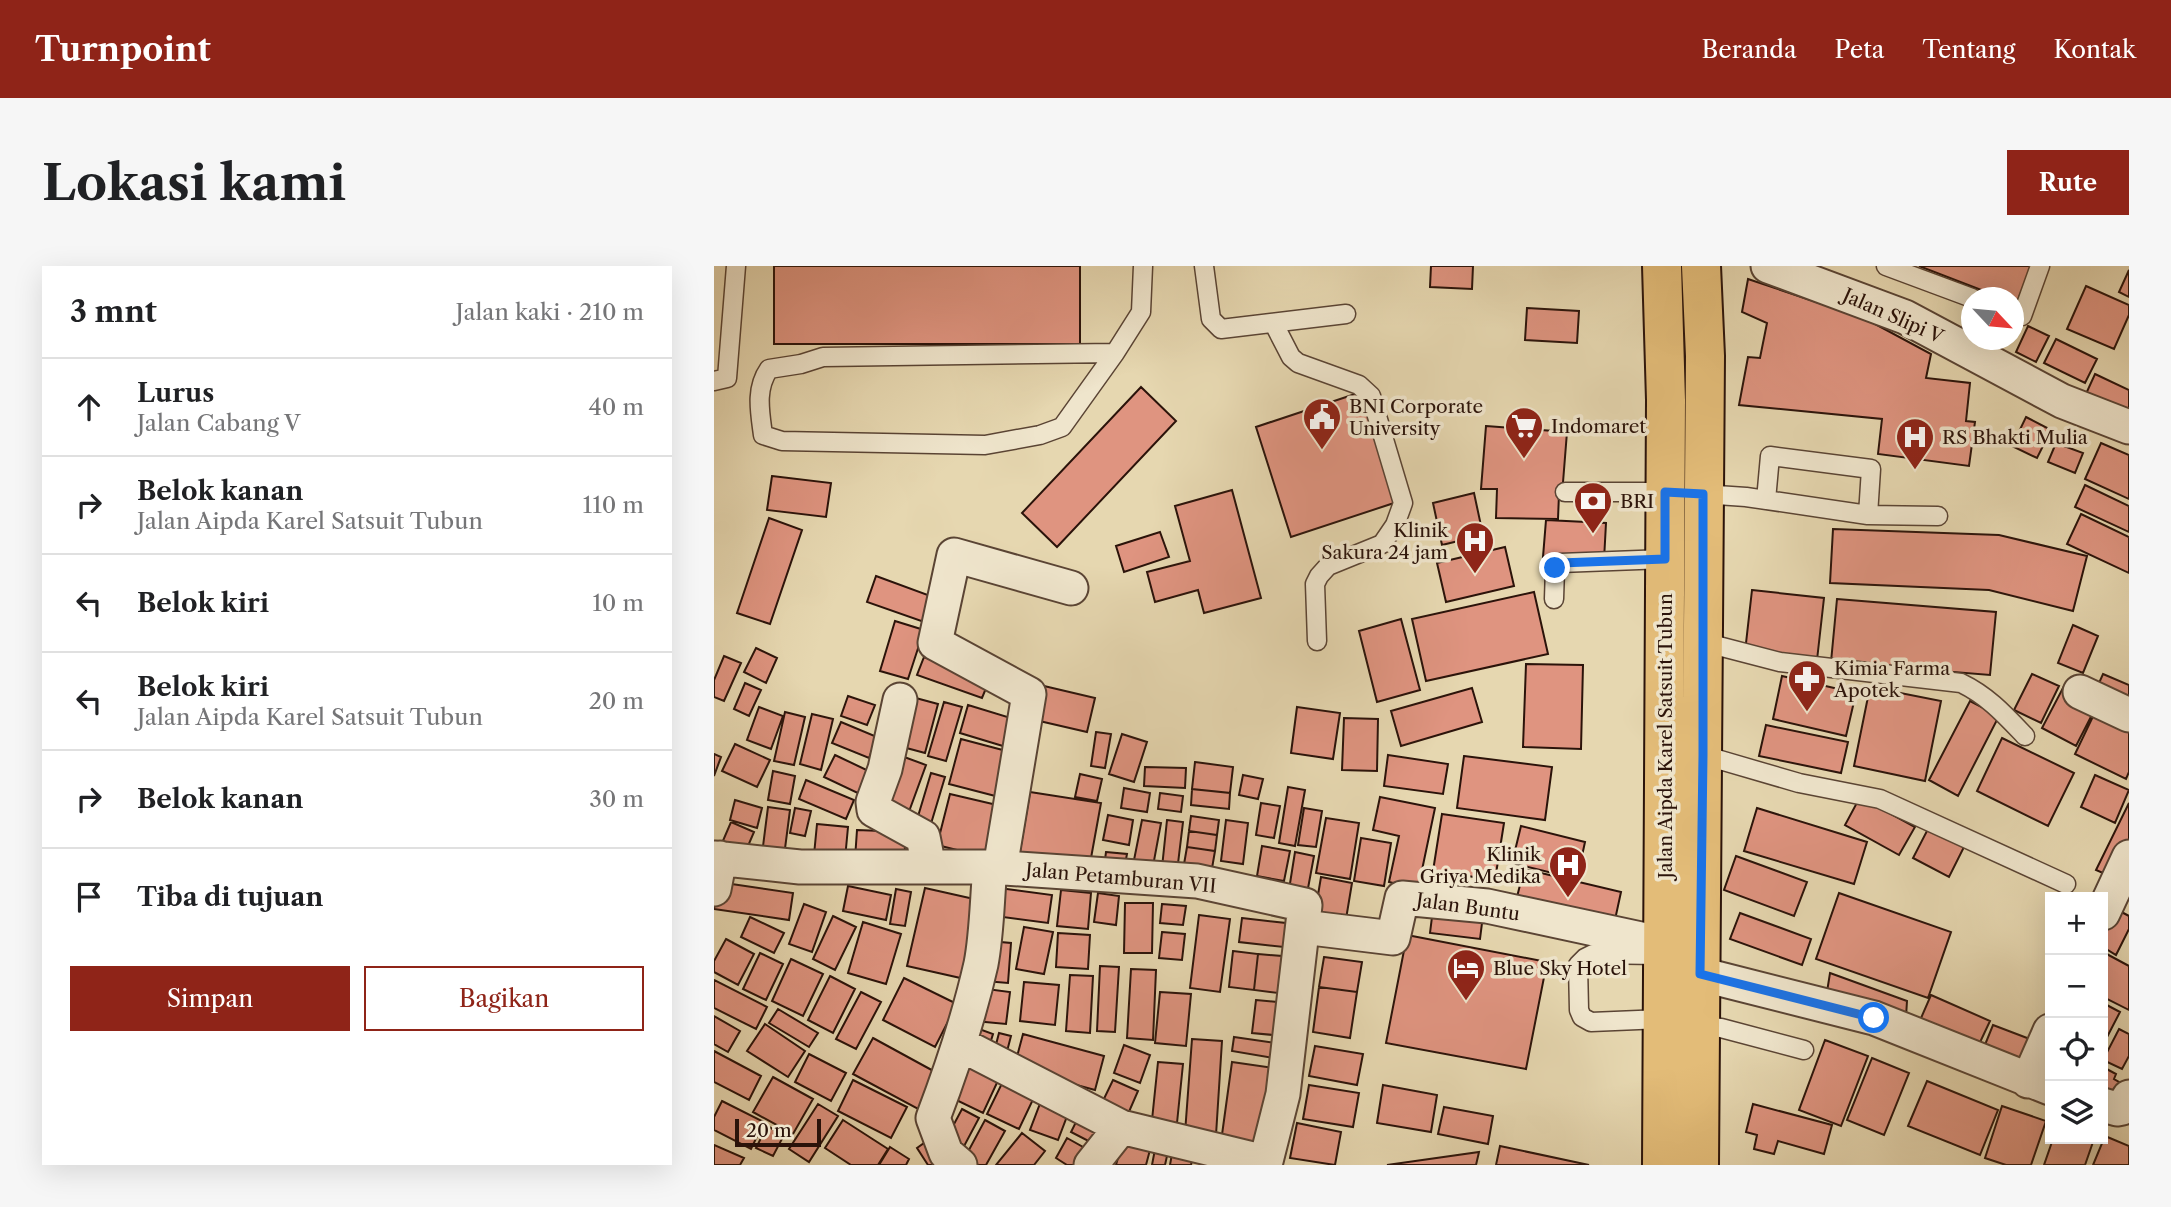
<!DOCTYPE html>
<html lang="id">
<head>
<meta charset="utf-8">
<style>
	:root { --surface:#fff; --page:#f6f6f6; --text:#202124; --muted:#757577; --line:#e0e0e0; --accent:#8f2418 }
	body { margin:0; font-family:"Libre Caslon Text",serif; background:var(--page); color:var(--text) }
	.controls { position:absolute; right:21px; bottom:21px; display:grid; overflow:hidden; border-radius:0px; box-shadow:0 7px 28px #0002 }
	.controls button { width:63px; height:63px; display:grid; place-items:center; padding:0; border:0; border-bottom:2px solid var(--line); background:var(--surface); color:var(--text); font:35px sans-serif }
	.compass { position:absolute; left:1247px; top:21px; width:63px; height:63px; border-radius:50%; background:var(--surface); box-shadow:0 7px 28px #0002; rotate:116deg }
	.scale { position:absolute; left:21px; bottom:18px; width:86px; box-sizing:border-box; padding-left:7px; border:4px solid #2b130a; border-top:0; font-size:19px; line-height:24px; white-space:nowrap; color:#2b130a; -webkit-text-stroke:5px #efe5cc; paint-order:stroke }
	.stop { position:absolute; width:21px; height:21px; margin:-16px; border:5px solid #1a73e8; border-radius:50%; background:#fff }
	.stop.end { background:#1a73e8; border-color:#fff; box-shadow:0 2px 7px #0008 }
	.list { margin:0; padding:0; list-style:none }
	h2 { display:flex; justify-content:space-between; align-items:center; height:91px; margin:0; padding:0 28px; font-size:30px }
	h2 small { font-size:23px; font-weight:400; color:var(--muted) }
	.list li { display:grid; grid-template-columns:46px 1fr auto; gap:21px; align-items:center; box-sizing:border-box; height:98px; padding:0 28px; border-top:2px solid var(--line) }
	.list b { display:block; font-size:26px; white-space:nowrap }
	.list p { margin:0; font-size:23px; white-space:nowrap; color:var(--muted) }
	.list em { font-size:23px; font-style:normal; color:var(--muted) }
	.actions { display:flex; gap:14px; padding:21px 28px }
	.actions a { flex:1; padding:16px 0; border:2px solid var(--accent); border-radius:0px; text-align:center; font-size:24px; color:var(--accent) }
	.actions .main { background:var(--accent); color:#fff }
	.icon { flex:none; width:38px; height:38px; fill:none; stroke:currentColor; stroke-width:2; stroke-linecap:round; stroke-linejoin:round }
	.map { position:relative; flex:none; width:1415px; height:899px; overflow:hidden; border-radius:0px }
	header { display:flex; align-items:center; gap:42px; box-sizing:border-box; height:98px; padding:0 35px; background:var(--accent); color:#fff }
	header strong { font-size:33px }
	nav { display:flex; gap:38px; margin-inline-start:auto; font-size:24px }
	.intro { display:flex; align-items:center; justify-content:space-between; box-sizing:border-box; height:168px; padding:0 42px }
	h1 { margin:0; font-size:49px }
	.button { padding:18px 32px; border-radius:0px; background:var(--accent); color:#fff; font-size:24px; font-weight:700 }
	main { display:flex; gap:42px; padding:0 42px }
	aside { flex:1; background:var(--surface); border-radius:0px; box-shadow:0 7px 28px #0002 }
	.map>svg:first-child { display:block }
</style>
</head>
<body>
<header>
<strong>Turnpoint</strong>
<nav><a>Beranda</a><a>Peta</a><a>Tentang</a><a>Kontak</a></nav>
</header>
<div class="intro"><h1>Lokasi kami</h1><a class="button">Rute</a></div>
<main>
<aside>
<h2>3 mnt<small>Jalan kaki · 210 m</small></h2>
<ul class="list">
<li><svg class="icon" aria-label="ahead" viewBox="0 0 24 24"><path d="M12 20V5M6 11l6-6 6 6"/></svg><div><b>Lurus</b><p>Jalan Cabang V</p></div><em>40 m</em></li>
<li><svg class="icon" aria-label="right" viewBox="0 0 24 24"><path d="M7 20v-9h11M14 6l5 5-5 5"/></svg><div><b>Belok kanan</b><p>Jalan Aipda Karel Satsuit Tubun</p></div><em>110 m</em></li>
<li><svg class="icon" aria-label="left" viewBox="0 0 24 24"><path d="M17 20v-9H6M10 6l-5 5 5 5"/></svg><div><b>Belok kiri</b></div><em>10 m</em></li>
<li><svg class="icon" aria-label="left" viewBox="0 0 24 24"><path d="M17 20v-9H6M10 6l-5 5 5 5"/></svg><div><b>Belok kiri</b><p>Jalan Aipda Karel Satsuit Tubun</p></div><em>20 m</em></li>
<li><svg class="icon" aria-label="right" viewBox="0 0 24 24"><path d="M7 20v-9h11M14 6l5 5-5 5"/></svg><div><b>Belok kanan</b></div><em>30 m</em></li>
<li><svg class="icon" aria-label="arrive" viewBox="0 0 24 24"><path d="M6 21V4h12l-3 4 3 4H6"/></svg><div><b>Tiba di tujuan</b></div></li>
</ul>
<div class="actions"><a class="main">Simpan</a><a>Bagikan</a></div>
</aside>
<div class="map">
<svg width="1415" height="899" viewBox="0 0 1415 899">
	<rect width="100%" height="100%" fill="#e6d7b0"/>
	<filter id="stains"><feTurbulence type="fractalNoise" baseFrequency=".00286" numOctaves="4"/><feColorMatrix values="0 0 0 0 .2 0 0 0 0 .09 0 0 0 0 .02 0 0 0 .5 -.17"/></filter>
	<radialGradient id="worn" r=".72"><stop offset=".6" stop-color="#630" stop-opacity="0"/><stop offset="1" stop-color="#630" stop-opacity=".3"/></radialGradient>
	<path fill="#df9480" stroke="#2b130a" stroke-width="2" d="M60,0H366V78H60Z
		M717,0H759L758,23L716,21Z
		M1205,0H1317L1303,37L1300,36V32H1288Z
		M1415,4V31L1405,26Z
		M1034,13L1150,52L1217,88L1212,112L1256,117L1252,155L1261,156L1255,200L1164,188L1168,153L1025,139L1034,91L1046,92L1053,57L1028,46Z
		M1372,20L1415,39V49L1400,83L1353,63Z
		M813,42L865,45L863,77L811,74Z
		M1314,60L1335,70L1322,96L1302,86Z
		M1342,73L1383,93L1371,117L1330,97Z
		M1381,108L1415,124V143L1412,149L1371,130Z
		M427,121L462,155L343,281L308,247Z
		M647,126L683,236L577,271L542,161Z
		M1312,151L1337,164L1323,192L1298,180Z
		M772,160L853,166L848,229L845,228L844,253L782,252L783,223H767Z
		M1342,177L1369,187L1361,207L1334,196Z
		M1387,177L1415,189V233L1371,213Z
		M58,210L117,217L112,251L53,244Z
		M1371,219L1415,240V266L1361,241Z
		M518,224L547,332L490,347L484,324L441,336L433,306L476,295L461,240Z
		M760,227L769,269L728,279L719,237Z
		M1367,248L1415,271V307L1353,278Z
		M55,252L88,264L56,358L23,347Z
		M832,254L892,257L890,294L829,291Z
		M1119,263L1285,269L1373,290L1359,345L1275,324L1116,317Z
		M446,266L455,291L410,306L402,280Z
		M791,281L800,320L732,336L723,297Z
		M162,310L222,332L213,357L153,336Z
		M1038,324L1110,332L1103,394L1031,386Z
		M820,326L834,388L712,415L698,353Z
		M1123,333L1282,346L1276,409L1117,396Z
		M687,353L706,424L663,436L645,365Z
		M181,355L210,364L194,413L166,405Z
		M1359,359L1384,370L1369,407L1344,397Z
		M42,382L63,392L52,417L30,406Z
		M10,390L27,397L10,435L0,431V414Z
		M210,391L275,415L268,432L203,409Z
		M812,398L869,399L867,483L809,481Z
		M1318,408L1345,420L1327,457L1300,444Z
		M1389,408L1415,419V434L1381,426Z
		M1068,410L1142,427L1132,470L1059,453Z
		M31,417L47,424L35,450L20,443Z
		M330,420L381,432L373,466L321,454Z
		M1350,420L1384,437L1362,480L1328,462Z
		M1156,421L1227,435L1211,515L1140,500Z
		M758,422L768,456L687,480L677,445Z
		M134,430L161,439L153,459L127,450Z
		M198,431L224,438L211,487L185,480Z
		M1256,435L1285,450L1244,530L1215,514Z
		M230,436L248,441L232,495L214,490Z
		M254,439L310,456L302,484L246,467Z
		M45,441L69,450L57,483L33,474Z
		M583,441L626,447L619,493L577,487Z
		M1383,442L1415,458V506L1412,513L1361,488Z
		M71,446L91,451L80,499L60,495Z
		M98,448L119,453L107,504L86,498Z
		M630,452L664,453L663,505L628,504Z
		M127,456L163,471L155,492L118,477Z
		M1052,459L1134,476L1127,507L1045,490Z
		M382,466L397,468L391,502L377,500Z
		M408,468L433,476L420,516L395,508Z
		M1288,472L1360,507L1334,560L1263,525Z
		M247,473L300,487L289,532L235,518Z
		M21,478L56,494L43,521L8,505Z
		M0,488L7,491L0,510Z
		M182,488L212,499L193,551L163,540Z
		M121,489L161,508L150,530L110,511Z
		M674,489L734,498L729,528L670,520Z
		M750,490L838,501L831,554L743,542Z
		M481,496L519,501L516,527L478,523Z
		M431,501L472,502L471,522L430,520Z
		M59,505L81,510L76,538L54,534Z
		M217,507L231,511L216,561L202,557Z
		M366,508L388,513L383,535L361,531Z
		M529,509L549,513L544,533L525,529Z
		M1381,509L1415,524L1401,557L1367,541Z
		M92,514L140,534L132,553L85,533Z
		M574,521L591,524L581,580L565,577Z
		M410,522L436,527L433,546L407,542Z
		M478,523L516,527L515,543L477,539Z
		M316,526L387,537L375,603L305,591Z
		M446,527L469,530L467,546L444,543Z
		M236,528L283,539L271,591L223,579Z
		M666,531L721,542L704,623L675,616L685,570L659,564Z
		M1146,531L1201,561L1185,589L1131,559Z
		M21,534L48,542L43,562L16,554Z
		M547,537L566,540L560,572L542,569Z
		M1415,537V577L1398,611L1382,604Z
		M54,541L76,544L69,598L47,596Z
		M81,542L97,545L91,570L76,567Z
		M590,542L608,545L602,581L584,579Z
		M1043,542L1153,576L1140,618L1030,585Z
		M728,548L790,557L781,614L719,605Z
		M394,549L419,554L415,579L389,574Z
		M477,550L505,554L503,569L475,565Z
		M612,552L645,557L636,613L602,607Z
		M428,554L447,557L437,611L417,609Z
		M453,554L469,556L462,614L447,611Z
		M512,554L534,557L529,598L507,595Z
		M17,556L40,566L28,594L5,584Z
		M103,558L134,561L131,593L100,589Z
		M807,560L871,576L863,613L798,597Z
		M1215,561L1251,579L1235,611L1199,592Z
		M143,564L192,566L190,596L141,593Z
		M475,565L503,569L501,585L473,581Z
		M647,572L677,577L670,620L640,615Z
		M548,580L576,585L570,615L543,610Z
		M473,581L501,585L497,608L469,604Z
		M392,586L413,588L410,604L390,601Z
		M581,586L600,590L592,633L574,630Z
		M1022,590L1093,616L1080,650L1010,624Z
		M810,603L907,626L899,663L801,639Z
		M607,611L638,617L630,665L599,659Z
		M4,616L79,627L75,654L0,643Z
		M134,620L177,629L172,654L129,645Z
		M211,622L269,635L251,713L193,700Z
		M285,622L338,629L334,657L281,650Z
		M182,623L197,626L191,660L176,658Z
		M347,624L377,627L374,663L343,660Z
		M384,627L405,630L402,659L380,656Z
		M1125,627L1237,666L1214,732L1102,693Z
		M411,637H439L438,687H410Z
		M90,638L112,646L98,686L75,678Z
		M448,638L472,640L469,659L446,657Z
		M1400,642L1415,650V663L1402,689L1389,681V662Z
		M719,643L769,649L766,673L716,667Z
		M1026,647L1097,673L1088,699L1016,673Z
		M485,649L516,653L506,726L476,722Z
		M119,650L142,661L121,704L99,693Z
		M36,651L70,667L60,687L27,671Z
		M528,652L581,658L579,682L525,676Z
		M149,656L187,668L172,718L134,707Z
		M310,661L339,666L330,708L302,703Z
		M448,666L471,668L468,694L445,692Z
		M344,667L376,669L374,703L342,701Z
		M693,669L833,696L812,803L672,777Z
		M12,673L40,688L24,719L0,706V695Z
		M275,675L297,677L294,717L271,715Z
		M519,685L544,688L540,724L515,721Z
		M1389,686L1415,700V744L1389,731Z
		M46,687L69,698L52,734L29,723Z
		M544,688L568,690L564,727L540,724Z
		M610,691L648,696L643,726L605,721Z
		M77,693L109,708L89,750L58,735Z
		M386,700L405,701L401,766L383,765Z
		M417,703L442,704L439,774L413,772Z
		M1116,707L1193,735L1192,751L1112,732Z
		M356,709L379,710L376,767L352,765Z
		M116,710L141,723L119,767L94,754Z
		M190,712L243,738L221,781L169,754Z
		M0,714L53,741L42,763L0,742Z
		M310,716L345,719L341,759L306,755Z
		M605,721L643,726L636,772L599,766Z
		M265,722L296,726L292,758L261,755Z
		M147,726L167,736L142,783L122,773Z
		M446,726L477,728L472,780L441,777Z
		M1217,729L1276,755L1261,787L1201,766Z
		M542,734L573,737L570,770L538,767Z
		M1389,737L1406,746L1392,773L1389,771Z
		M64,743L104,767L95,781L55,757Z
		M0,750L26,765L14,786L0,778Z
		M51,758L91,785L74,811L33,785Z
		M1279,759L1321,775L1308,807L1266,791Z
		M257,760L279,768L274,784Z
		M1405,763L1415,768V790L1408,803L1389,794Z
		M285,767L297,770L291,793L279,790Z
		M309,768L390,790L381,824L300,802Z
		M520,771L568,778L565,793L518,785Z
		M159,772L225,808L206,844L139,808Z
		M478,773L508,775L502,869L471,867Z
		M1111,774L1154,790L1127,860L1085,844Z
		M410,779L436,789L426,817L400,807Z
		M601,780L649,788L643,819L595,810Z
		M0,785L47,810L35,834L0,816Z
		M95,788L132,807L117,835L81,816Z
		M254,789L288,806L269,847L234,830Z
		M1158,792L1195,807L1170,869L1133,854Z
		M444,796L469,798L463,857L438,854Z
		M518,796L560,802L549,882L507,876Z
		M1389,801L1402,808L1400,813L1412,820L1389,832Z
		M293,807L324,823L305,863L273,848Z
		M59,811L99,833L79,868L39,846Z
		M139,814L193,841L177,872L124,845Z
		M399,814L424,825L411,855L385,843Z
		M1213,815L1284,844L1266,889L1194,860Z
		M595,819L645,827L639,861L589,853Z
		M669,819L723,829L717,866L663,857Z
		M8,835L50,856L37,883L0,864V851Z
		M327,835L355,845L344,874L316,864Z
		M104,838L124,850L95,896L75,883Z
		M1039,838L1118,859L1110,888L1064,875L1060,888L1040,883L1043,869L1032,866Z
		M1288,840L1332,855L1317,899H1292L1271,892Z
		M730,841L779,850L774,878L724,868Z
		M248,843L265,852L248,884L231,875Z
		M365,850L395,865L386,881L357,866Z
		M129,854L174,883L164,899H137L111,882Z
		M271,854L291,865L272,899H256L249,895Z
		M583,857L627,866L621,899L576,892Z
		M53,860L70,869L59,890L42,882Z
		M308,867L331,885L320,899H282Z
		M220,870L239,899H214L203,882Z
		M1391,870L1415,880V899H1379Z
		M353,872L376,885L368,899H353L342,892Z
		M409,873L437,880L432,899H402Z
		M1339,873H1369L1379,876L1371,899H1330Z
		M442,878L455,881L451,899H438Z
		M0,879L30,892L26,899H0Z
		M786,880L875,899H782Z
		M176,881L195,893L192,899H165Z
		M459,882L480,886L477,899H456Z
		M765,886L762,899H673Z"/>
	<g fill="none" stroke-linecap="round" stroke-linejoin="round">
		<defs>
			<path id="lane" d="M490,0L497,53L507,63L632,48
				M1172,0L1258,32
				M1300,47L1308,50L1326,0
				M560,58L577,91L584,97L645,119L657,130L689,237L681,259L668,278L614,300L605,310L601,318L603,375
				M401,87L109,91L87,98L55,103C41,123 46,146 49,169L68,175L271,179L326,169L348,161L401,87L427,46L429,0
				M0,115L13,112L22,0
				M851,226H956
				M988,228L1032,231L1154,249L1224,250
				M1052,234L1056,190L1157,203L1154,249
				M840,333L841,302L846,297L951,293
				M989,376L1066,396L1247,417C1274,430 1291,449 1311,470
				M989,489L1085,517L1166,533L1352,618
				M943,689L879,688L871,692L864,699L865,744L868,751L877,756L948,753
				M985,760L1007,762L1090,784"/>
			<path id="street" d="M1054,0L1191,51L1348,135L1415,161
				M1366,426L1415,449
				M186,434L171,503L159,536L160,544L209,571L212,586L206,601
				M0,592L86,601H276L483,615L591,639L569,828L551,899
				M286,602L315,428L221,377L240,289L357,322
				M0,623L6,592
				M1389,647L1415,591
				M589,661L679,672L688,632L773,640L950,678
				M986,708L1160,752L1336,822
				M246,778L407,861L551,896
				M1314,815L1336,765
				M1389,839L1403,843L1408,842L1415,831
				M246,899L232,887L219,852C238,802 255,751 267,698C273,667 273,633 276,601
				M377,899L407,861"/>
			<path id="primary" d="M948,899L952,134L948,0
				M985,899L991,90L987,0"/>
		</defs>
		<use href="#lane" stroke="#5a4434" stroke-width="21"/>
		<use href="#street" stroke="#5a4434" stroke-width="37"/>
		<use href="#primary" stroke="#2b130a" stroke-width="42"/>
		<use href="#lane" stroke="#efe5cc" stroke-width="18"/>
		<use href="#street" stroke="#efe5cc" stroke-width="33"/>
		<use href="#primary" stroke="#e3bc78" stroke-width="38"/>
	</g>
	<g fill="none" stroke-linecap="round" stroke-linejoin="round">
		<path stroke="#1a73e8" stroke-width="9" d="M841,302L846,297L951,293V226L989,228V489L986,708L1160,752"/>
	</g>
	<defs>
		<symbol id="civic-pin" viewBox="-11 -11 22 30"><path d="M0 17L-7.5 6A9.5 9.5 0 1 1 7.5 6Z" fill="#8f2418" stroke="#efe5cc"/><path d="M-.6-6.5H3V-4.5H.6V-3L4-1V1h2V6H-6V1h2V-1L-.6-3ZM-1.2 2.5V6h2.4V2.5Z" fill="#fff"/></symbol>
		<symbol id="supermarket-pin" viewBox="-11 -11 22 30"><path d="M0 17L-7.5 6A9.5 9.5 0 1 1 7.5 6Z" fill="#8f2418" stroke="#efe5cc"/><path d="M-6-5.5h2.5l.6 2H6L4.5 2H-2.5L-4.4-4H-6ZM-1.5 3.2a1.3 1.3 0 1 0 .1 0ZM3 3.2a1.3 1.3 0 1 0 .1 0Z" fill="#fff"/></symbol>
		<symbol id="hospital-pin" viewBox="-11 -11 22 30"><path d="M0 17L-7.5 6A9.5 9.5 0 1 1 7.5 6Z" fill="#8f2418" stroke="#efe5cc"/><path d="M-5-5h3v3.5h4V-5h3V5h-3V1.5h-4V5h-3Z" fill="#fff"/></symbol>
		<symbol id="bank-pin" viewBox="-11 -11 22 30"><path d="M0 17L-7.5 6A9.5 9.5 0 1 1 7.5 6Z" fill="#8f2418" stroke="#efe5cc"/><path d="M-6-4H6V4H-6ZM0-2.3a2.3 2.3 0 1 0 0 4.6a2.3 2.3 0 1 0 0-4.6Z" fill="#fff"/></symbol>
		<symbol id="pharmacy-pin" viewBox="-11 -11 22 30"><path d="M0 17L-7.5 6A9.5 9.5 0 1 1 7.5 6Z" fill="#8f2418" stroke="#efe5cc"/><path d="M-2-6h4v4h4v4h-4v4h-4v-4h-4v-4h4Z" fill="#fff"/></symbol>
		<symbol id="hotel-pin" viewBox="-11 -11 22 30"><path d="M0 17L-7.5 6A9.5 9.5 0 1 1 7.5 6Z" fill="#8f2418" stroke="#efe5cc"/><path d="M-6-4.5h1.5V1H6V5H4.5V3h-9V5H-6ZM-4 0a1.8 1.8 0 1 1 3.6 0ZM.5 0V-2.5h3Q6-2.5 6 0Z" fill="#fff"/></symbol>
	</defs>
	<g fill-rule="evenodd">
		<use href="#civic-pin" x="586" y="129" width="44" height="60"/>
		<use href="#supermarket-pin" x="788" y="138" width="44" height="60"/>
		<use href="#hospital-pin" x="1179" y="149" width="44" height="60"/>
		<use href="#bank-pin" x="857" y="213" width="44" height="60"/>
		<use href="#hospital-pin" x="739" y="253" width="44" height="60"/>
		<use href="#pharmacy-pin" x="1071" y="391" width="44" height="60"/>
		<use href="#hospital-pin" x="832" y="577" width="44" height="60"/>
		<use href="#hotel-pin" x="730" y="680" width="44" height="60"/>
	</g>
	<g text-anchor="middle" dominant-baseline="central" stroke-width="7" stroke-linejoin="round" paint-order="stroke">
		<g font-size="19" fill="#2b130a" stroke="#efe5cc">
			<text transform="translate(1179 50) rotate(24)">Jalan Slipi V</text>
			<text transform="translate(951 470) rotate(-90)">Jalan Aipda Karel Satsuit Tubun</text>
			<text transform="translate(407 612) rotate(5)">Jalan Petamburan VII</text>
			<text transform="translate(754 641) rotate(8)">Jalan Buntu</text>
		</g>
		<g font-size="19" fill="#2b130a" stroke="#efe5cc" text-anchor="start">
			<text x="635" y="140">BNI Corporate<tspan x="635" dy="22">University</tspan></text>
			<text x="837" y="160">Indomaret</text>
			<text x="1228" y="171">RS Bhakti Mulia</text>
			<text x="906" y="235">BRI</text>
			<text x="734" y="264" text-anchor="end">Klinik<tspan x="734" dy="22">Sakura 24 jam</tspan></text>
			<text x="1120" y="402">Kimia Farma<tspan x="1120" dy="22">Apotek</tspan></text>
			<text x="827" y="588" text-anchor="end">Klinik<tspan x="827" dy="22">Griya Medika</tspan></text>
			<text x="779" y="702">Blue Sky Hotel</text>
		</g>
	</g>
	<rect width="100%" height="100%" filter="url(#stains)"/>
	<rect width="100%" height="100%" fill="url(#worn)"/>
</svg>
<div class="controls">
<button>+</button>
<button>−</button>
<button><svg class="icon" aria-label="locate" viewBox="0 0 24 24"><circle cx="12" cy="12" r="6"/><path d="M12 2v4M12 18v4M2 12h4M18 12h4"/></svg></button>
<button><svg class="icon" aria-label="layers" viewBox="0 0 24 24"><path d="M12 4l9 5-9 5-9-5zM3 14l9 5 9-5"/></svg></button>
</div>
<svg class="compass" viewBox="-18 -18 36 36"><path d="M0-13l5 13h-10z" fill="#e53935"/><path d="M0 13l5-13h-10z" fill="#757577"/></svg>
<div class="scale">20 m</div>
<div class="stop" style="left:1160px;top:752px"></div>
<div class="stop end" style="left:841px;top:302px"></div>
</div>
</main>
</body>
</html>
